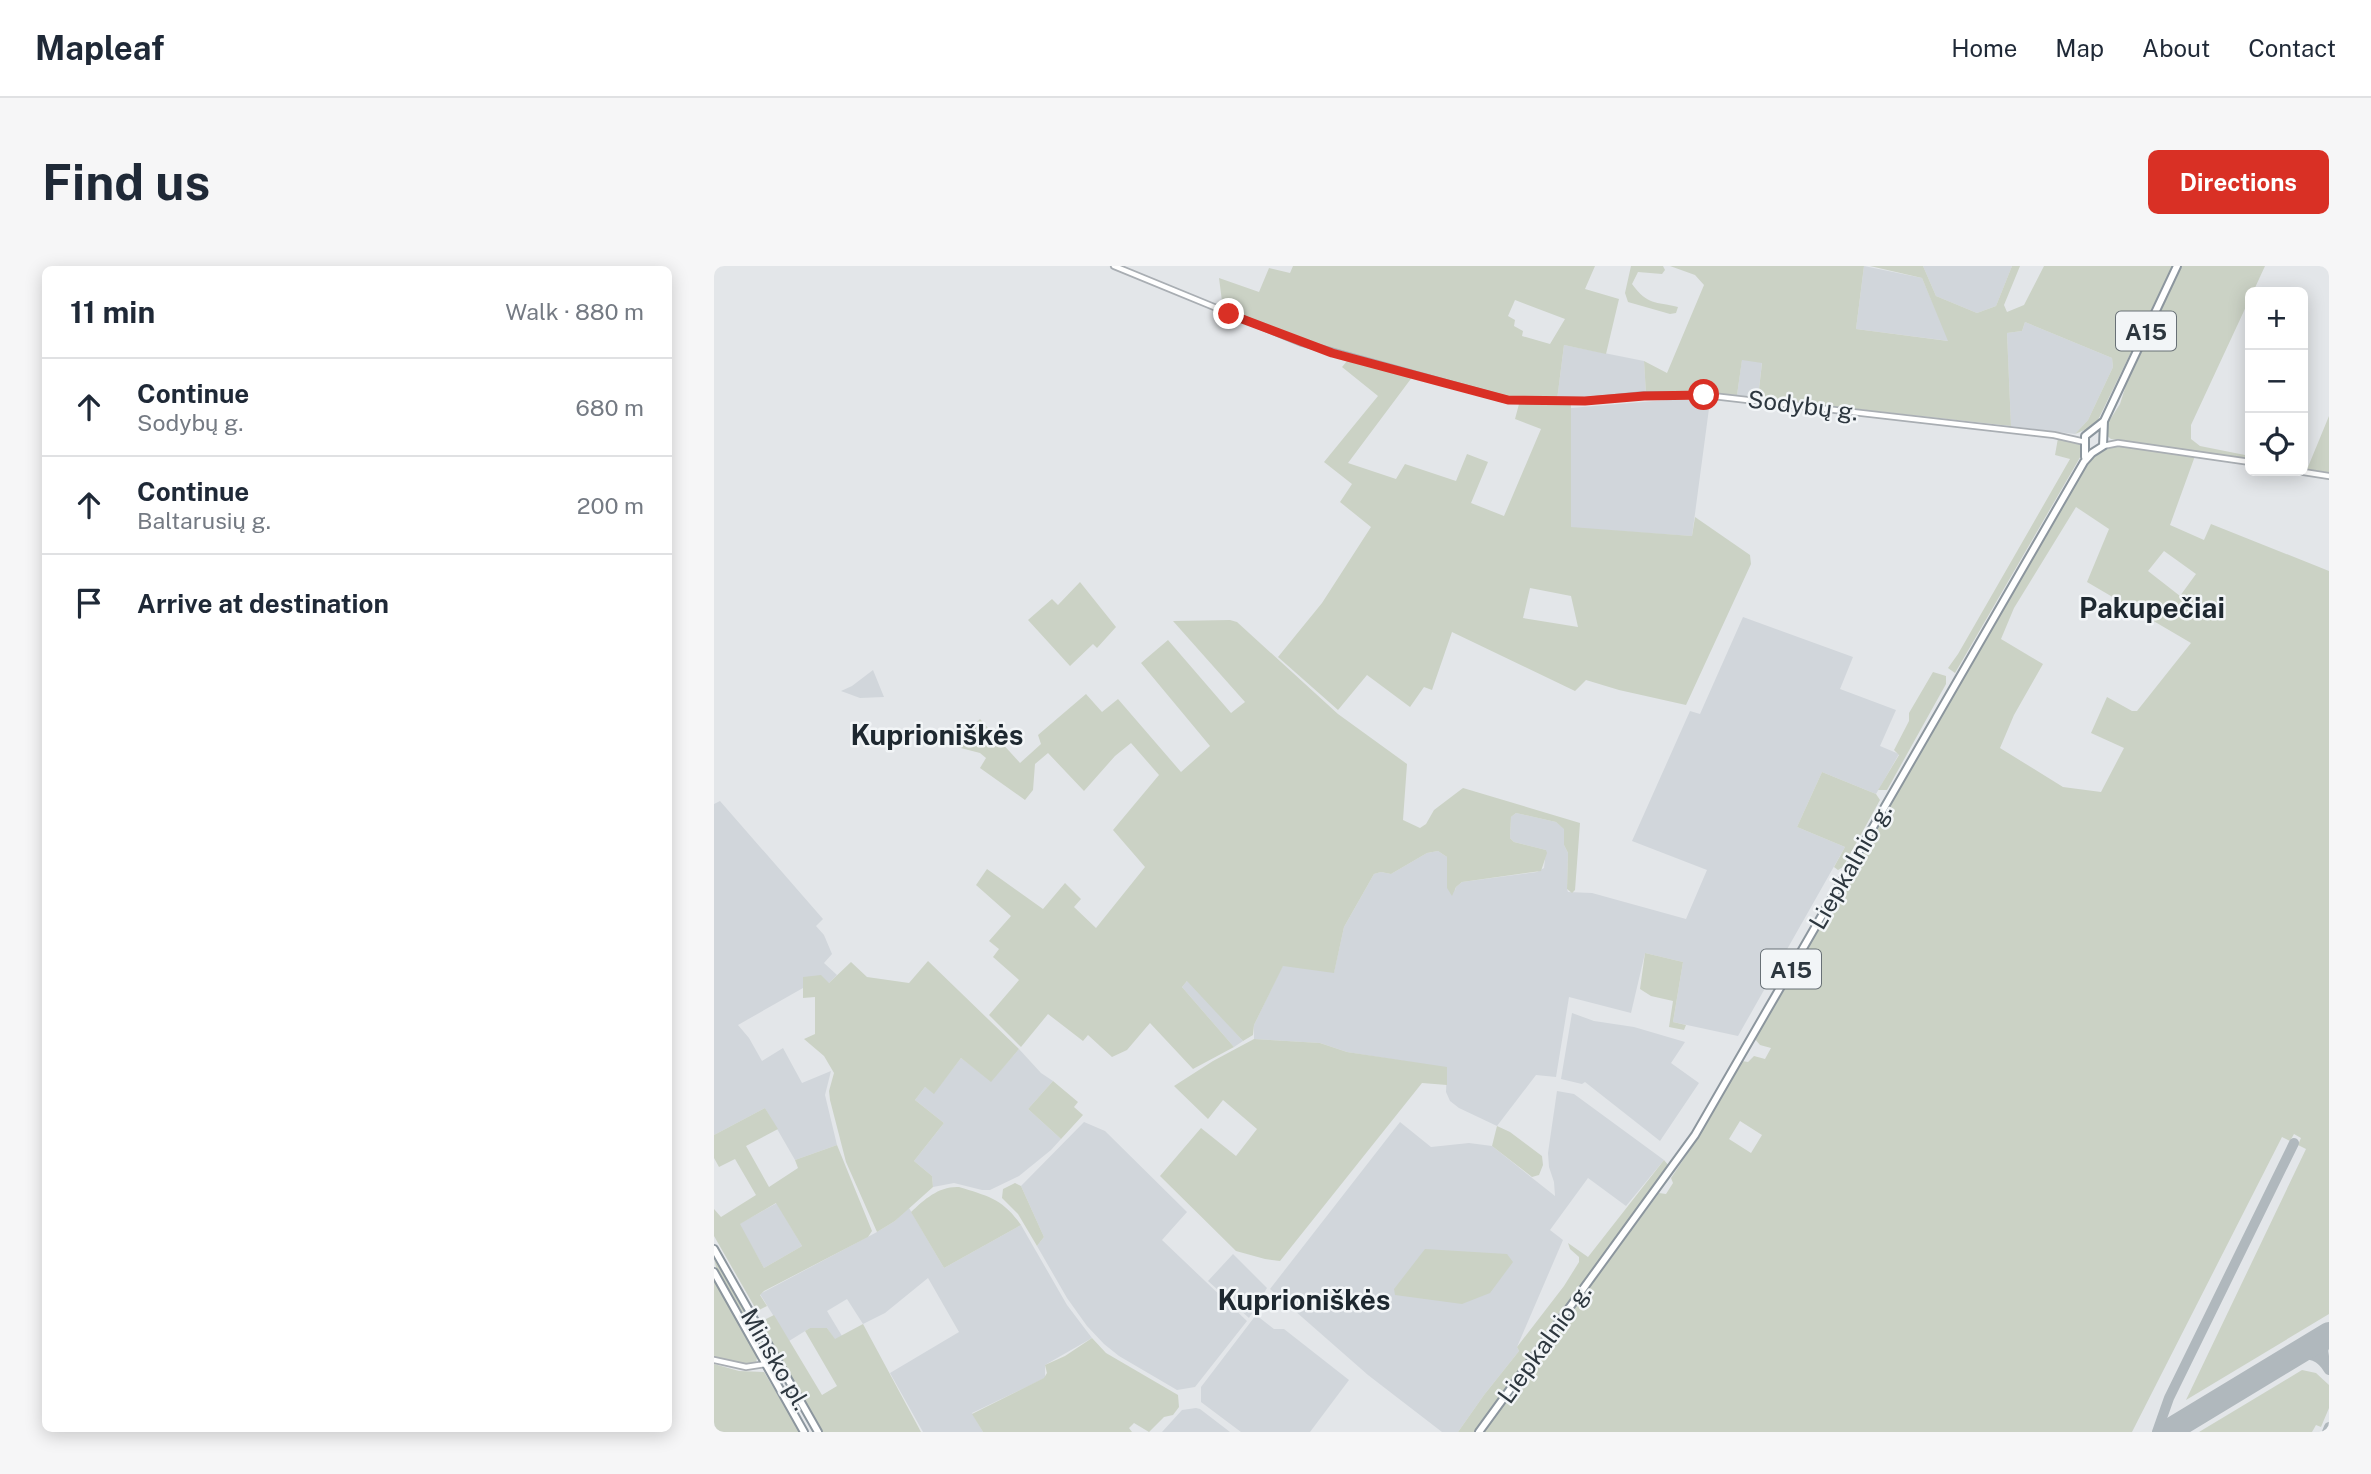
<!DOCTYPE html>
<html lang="en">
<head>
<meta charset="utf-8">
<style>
	:root { --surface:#fff; --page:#f6f6f7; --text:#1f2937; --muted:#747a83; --line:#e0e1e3; --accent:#d93025 }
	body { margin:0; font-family:"Public Sans",sans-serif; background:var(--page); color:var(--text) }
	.controls { position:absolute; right:21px; top:21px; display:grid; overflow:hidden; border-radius:10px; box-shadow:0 4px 18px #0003 }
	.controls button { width:63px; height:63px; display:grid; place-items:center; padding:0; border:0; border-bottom:2px solid var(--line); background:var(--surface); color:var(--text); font:35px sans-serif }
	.stop { position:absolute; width:21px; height:21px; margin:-16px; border:5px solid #d93025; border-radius:50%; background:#fff }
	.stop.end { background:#d93025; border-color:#fff; box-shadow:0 2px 7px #0008 }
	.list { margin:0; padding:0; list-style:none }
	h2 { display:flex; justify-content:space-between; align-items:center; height:91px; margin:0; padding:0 28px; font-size:30px }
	h2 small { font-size:23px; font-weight:400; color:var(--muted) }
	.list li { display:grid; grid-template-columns:46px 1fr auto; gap:21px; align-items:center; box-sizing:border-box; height:98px; padding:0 28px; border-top:2px solid var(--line) }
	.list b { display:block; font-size:26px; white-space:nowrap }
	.list p { margin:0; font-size:23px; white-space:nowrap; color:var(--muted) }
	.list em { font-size:23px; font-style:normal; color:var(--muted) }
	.icon { flex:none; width:38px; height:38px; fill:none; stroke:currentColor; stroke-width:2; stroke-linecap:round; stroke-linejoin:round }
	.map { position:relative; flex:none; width:1615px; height:1166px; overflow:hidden; border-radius:10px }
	header { display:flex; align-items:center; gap:42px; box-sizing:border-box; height:98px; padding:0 35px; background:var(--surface); border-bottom:2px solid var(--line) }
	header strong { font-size:33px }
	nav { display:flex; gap:38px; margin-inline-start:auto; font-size:24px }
	.intro { display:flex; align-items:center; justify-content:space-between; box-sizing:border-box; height:168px; padding:0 42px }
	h1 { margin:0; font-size:49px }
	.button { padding:18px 32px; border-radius:10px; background:var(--accent); color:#fff; font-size:24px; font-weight:700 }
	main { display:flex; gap:42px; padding:0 42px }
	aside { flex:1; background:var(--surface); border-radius:10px; box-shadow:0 4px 18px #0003 }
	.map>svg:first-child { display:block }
</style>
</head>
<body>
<header>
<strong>Mapleaf</strong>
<nav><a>Home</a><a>Map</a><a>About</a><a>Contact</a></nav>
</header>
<div class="intro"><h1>Find us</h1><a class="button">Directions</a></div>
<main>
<aside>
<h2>11 min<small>Walk · 880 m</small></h2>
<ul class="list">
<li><svg class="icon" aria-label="ahead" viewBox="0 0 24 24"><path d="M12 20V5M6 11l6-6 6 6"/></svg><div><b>Continue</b><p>Sodybų g.</p></div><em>680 m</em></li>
<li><svg class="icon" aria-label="ahead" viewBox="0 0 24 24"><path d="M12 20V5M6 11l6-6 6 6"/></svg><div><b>Continue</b><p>Baltarusių g.</p></div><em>200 m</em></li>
<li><svg class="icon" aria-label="arrive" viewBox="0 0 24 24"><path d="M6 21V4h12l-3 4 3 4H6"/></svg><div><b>Arrive at destination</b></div></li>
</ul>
</aside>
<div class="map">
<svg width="1615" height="1166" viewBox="0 0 1615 1166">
	<rect width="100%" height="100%" fill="#e3e6e9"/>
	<path fill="#d1d6db" d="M1150,0L1208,12L1235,75L1142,63Z
		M1209,0H1298L1282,40L1263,47L1222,30Z
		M1311,56L1398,92L1399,101L1374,154L1361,168L1297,160L1293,67L1308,65Z
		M850,79L930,95L932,128L843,134Z
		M1028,93L1048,96L1044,132L1023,129Z
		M977,132L996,135L978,270L857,262V142Z
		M1029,351L1139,391L1126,423L1182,444L1166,480L1185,488L1162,528L1108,506L1083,561L1131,581L1024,770L959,756L969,696L931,687L917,747L855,731L842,811L822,809L783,860L745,842L736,835L732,826L733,802L633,786L606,777L540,773V759L569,699L620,706L630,661L660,608L667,606L677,608L713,587L724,585L733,591V603L741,624L742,621L748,616L823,606L830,602L832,584L800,576L796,572L797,551L802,547L842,556L851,563L850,579L854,587L853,623L854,626L878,627L972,653L993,604L918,575L976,445L986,448Z
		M159,404L170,431L146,432L127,425L138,420Z
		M6,535L109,653L102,660L110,669L118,688L110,697L123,709L115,717L90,711L89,722L24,759L35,772L48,795L69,782L88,817L117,805L111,829L123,879L81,894L51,842L0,869V538Z
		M474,714L529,775L520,781L468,721Z
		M858,747L880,755L920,761L971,776L957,797L985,817L946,875L871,816L868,818L847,813Z
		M305,783L327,807L339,815L314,843L347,873L337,884L305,910L276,924H268L240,917L219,921L218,910L200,895L230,857L201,834L211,821L220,827L247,792L277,815Z
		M843,825L860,828L950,894L912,940L874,912L836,964L849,974L803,1081L805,1085L770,1129L744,1166H728L654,1109L556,1023L686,856L717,881L755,877L778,880L841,930L840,916L835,901L834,887Z
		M370,856L391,865L473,946L448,974L533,1055L481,1121L463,1124L405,1090L390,1078L373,1060L353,1032L323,980L330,971L307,920Z
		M63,937L88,980L50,1002L25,958Z
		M195,942L230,1002L307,959L353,1039L378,1072L331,1099V1112L258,1147L269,1166H209L176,1107L245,1066L214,1012L171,1047L149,1058L133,1033L113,1045L128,1070L121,1074L113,1062H96L75,1075L46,1028L163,966L181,955Z
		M519,988L553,1022L535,1052L494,1015Z
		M542,1049L560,1063H570L635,1114L596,1166H527L487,1136V1121Z
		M482,1142L486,1143L516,1166H448L468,1144Z"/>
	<path fill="#cbd2c5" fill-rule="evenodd" d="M579,0H881L871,23L905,33L892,88L850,79L843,134L800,133L784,130L597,78L509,43L505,12L545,26L555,2L576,7ZM801,34L851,53L836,78L808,70L809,65L800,60L801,54L794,50Z
		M917,0H949L951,4L948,8L924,6L918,18C934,40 941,35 964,41L962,47L956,48L914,36L911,27Z
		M956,0H1150L1142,63L1234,75L1208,12L1156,0H1209L1222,30L1263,47L1282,40L1298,0H1306L1290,39L1293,46L1310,39L1330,0H1459L1383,156L1378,161L1361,168L1374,154L1399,101L1398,92L1311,56L1308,65L1293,67L1297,160L1044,132L1048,97L1028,94L1023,129L985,126L932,128L930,95L953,107L990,19L981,9Z
		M1468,0H1551L1539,26H1536V32L1477,159V173L1486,180L1536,190V195L1397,173L1392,169V160L1406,138L1412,119Z
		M633,95L699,110L634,197L682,213L691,198L742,215L753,188L774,196L757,237L790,250L827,163L801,153L805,138H857V261L978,270L981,251L1036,289L1037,298L972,439L905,424L872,414L861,425L738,366L718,424L710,421L696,441L653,409L624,444L564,391L608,337L657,261L626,236L638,218L610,196L664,130L628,101ZM816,322L857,330L864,361L809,352Z
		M1615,150V208L1589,204V200L1594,201Z
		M1344,172L1368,177V188L1241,407L1234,402L1244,388L1356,193L1341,189Z
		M1393,181H1412L1481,190L1456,259L1490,274L1497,258L1615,305V1048L1472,1134L1592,883L1584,879L1587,872L1580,868L1576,875L1568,871L1418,1166H769L945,927L952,928L959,917L957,912L983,873L1028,795L1034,796L1040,790L1051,793L1057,782L1046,779L1041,773L1348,239L1379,188ZM1362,241L1395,263L1373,316L1477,377L1423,445H1418L1393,431L1377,467L1410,482L1387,526L1349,521L1286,482L1300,449L1329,398L1287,373L1300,342ZM1450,285L1482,308L1466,330L1434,305ZM1026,855L1048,869L1037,887L1015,873Z
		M366,316L402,361L383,382L379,378L356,400L314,354L338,333L344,339Z
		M459,355L516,354L523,356L624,448L693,498L689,554L706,562L712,558L720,544L749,522L866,557L861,624L858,627L853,623L854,587L850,579V563L842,556L802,547L797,551L796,572L800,576L832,584L833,587L827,605L748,616L742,621L738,630L733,622V591L724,585L713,587L677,608L667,606L660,608L630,661L620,707L569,700L540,759L539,769L529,775L473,715L468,721L520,781L479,803L436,757L413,784L398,791L374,769L369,775L334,748L307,781L275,749L305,714L279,691L285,683L275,675L297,650L262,619L273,603L329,643L351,617L367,633L360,641L382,662L431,601L399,564L445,509L417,477L401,490L370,525L334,487L321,498L319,524L311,534L266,502L272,492L266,487L239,480L266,453L306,497L327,478L324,469L372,428L388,446L404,433L467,506L496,480L427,397L454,374L517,447L531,436Z
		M1219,406L1232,410V418L1173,524H1164L1185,489L1180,484L1195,455V447Z
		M1108,506L1162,528L1166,534L1129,601L1124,604L1120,601L1131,581L1083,561Z
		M931,687L969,696L959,756L972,759L970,764L955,761L959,735L937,730L926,723Z
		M214,695L305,783L277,816L247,792L220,828L211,821L201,834L230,857L200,895L218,910L219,921L181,955L163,966L132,896L116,834L115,825L120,807L110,790L90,773L101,768V731L89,732V711L107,709L115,717L137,696L153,711L195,717Z
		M540,773L606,777L633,786L733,801V819L708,817L566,995L551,993L522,985L446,910L487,862L522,890L543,863L509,834L494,853L460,820L499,795Z
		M339,815L364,836L360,841L369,849L347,873L314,843Z
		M51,842L64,863L32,880L55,921L84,902L81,894L123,879L158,965L154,971L50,1025L46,1029L53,1040L43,1045L0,970V943L7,951L42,929L21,893L5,901L0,892V869ZM62,937L88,980L50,1002L26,958Z
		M783,860L796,866L828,890L829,899L825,909L818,911L778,880Z
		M950,894L955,900L762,1166H744L770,1129L805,1085L803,1081L850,1020L865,996V991L856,983L854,977L874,991Z
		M301,917L307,920L330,971L323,980L304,948L288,932L289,923Z
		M245,921C274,930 289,933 307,959L230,1002L197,946C211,933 225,920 245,921Z
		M711,983L793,988L799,996L776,1027L748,1038L681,1029L680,1023Z
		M0,988L57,1089L56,1092L52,1090C37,1064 0,1017 0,988Z
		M0,1014L43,1091L42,1098H28L0,1091Z
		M60,1049L108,1129L123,1120L91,1065L96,1062H113L121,1073L149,1058L207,1166H109L49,1061L52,1053Z
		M378,1072L392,1087L464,1129L465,1141L459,1149L450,1151L435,1166L420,1157L415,1162L418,1166H269L258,1148L330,1112L333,1107L331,1099L351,1090Z
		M0,1098L25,1105L50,1106L86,1166H0Z
		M1588,1104L1602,1107L1615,1119V1142L1607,1161L1602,1159L1598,1166H1485Z"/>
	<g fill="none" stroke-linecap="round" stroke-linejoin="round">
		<path stroke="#b0b8bd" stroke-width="10" d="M1580,1089C1596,1086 1607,1090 1615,1104
			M1611,1097L1609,1084L1615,1070
			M1443,1166L1455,1132L1580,877
			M1613,1166L1615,1161"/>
		<path stroke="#b0b8bd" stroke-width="24" d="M1453,1166L1615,1068"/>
		<defs>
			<path id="secondary" d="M400,0L588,77L794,134L871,135L930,129H990L1340,169L1371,176
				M1389,180L1404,177L1536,196
				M1583,205L1615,210
				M0,1094L32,1101L52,1098"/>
			<path id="highway" d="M1371,191V170L1390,155L1463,0
				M0,983L104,1166
				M0,1006L90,1166
				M765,1166L981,869L1370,196L1378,187L1389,180L1390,155"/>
		</defs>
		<use href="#secondary" stroke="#a9aeb3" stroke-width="8"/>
		<use href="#highway" stroke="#8c969e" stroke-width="10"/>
		<use href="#secondary" stroke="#fff" stroke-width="4.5"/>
		<use href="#highway" stroke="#fff" stroke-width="6"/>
	</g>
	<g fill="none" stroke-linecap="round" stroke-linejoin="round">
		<path stroke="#d93025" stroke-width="9" d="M515,48L618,87L794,134L871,135L930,130L990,129"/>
	</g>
	<g text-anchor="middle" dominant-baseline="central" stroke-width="5" stroke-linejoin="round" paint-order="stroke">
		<g fill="#f2f5f7" stroke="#687076" stroke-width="2">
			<rect x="1402" y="45.5" width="60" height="39" rx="5"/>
			<rect x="1047" y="683.5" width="60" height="39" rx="5"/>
		</g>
		<g font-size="23" font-weight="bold" fill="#2d373f">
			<text x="1432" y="65">A15</text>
			<text x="1077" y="703">A15</text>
		</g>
		<g font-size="24" fill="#2d373f" stroke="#f2f5f7">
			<text transform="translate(1089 139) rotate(7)">Sodybų g.</text>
			<text transform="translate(1136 600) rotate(-60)">Liepkalnio g.</text>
			<text transform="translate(830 1077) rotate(-54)">Liepkalnio g.</text>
			<text transform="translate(62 1093) rotate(60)">Minsko pl.</text>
		</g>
		<g font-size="28" font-weight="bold" fill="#1e2830" stroke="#f2f5f7">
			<text x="1438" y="341">Pakupečiai</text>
			<text x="223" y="468">Kuprioniškės</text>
			<text x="590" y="1033">Kuprioniškės</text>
		</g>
	</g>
</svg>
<div class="controls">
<button>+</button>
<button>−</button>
<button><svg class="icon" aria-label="locate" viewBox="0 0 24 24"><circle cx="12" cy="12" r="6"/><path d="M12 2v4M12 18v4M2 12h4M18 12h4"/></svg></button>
</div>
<div class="stop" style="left:990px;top:129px"></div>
<div class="stop end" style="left:515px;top:48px"></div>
</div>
</main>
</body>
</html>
